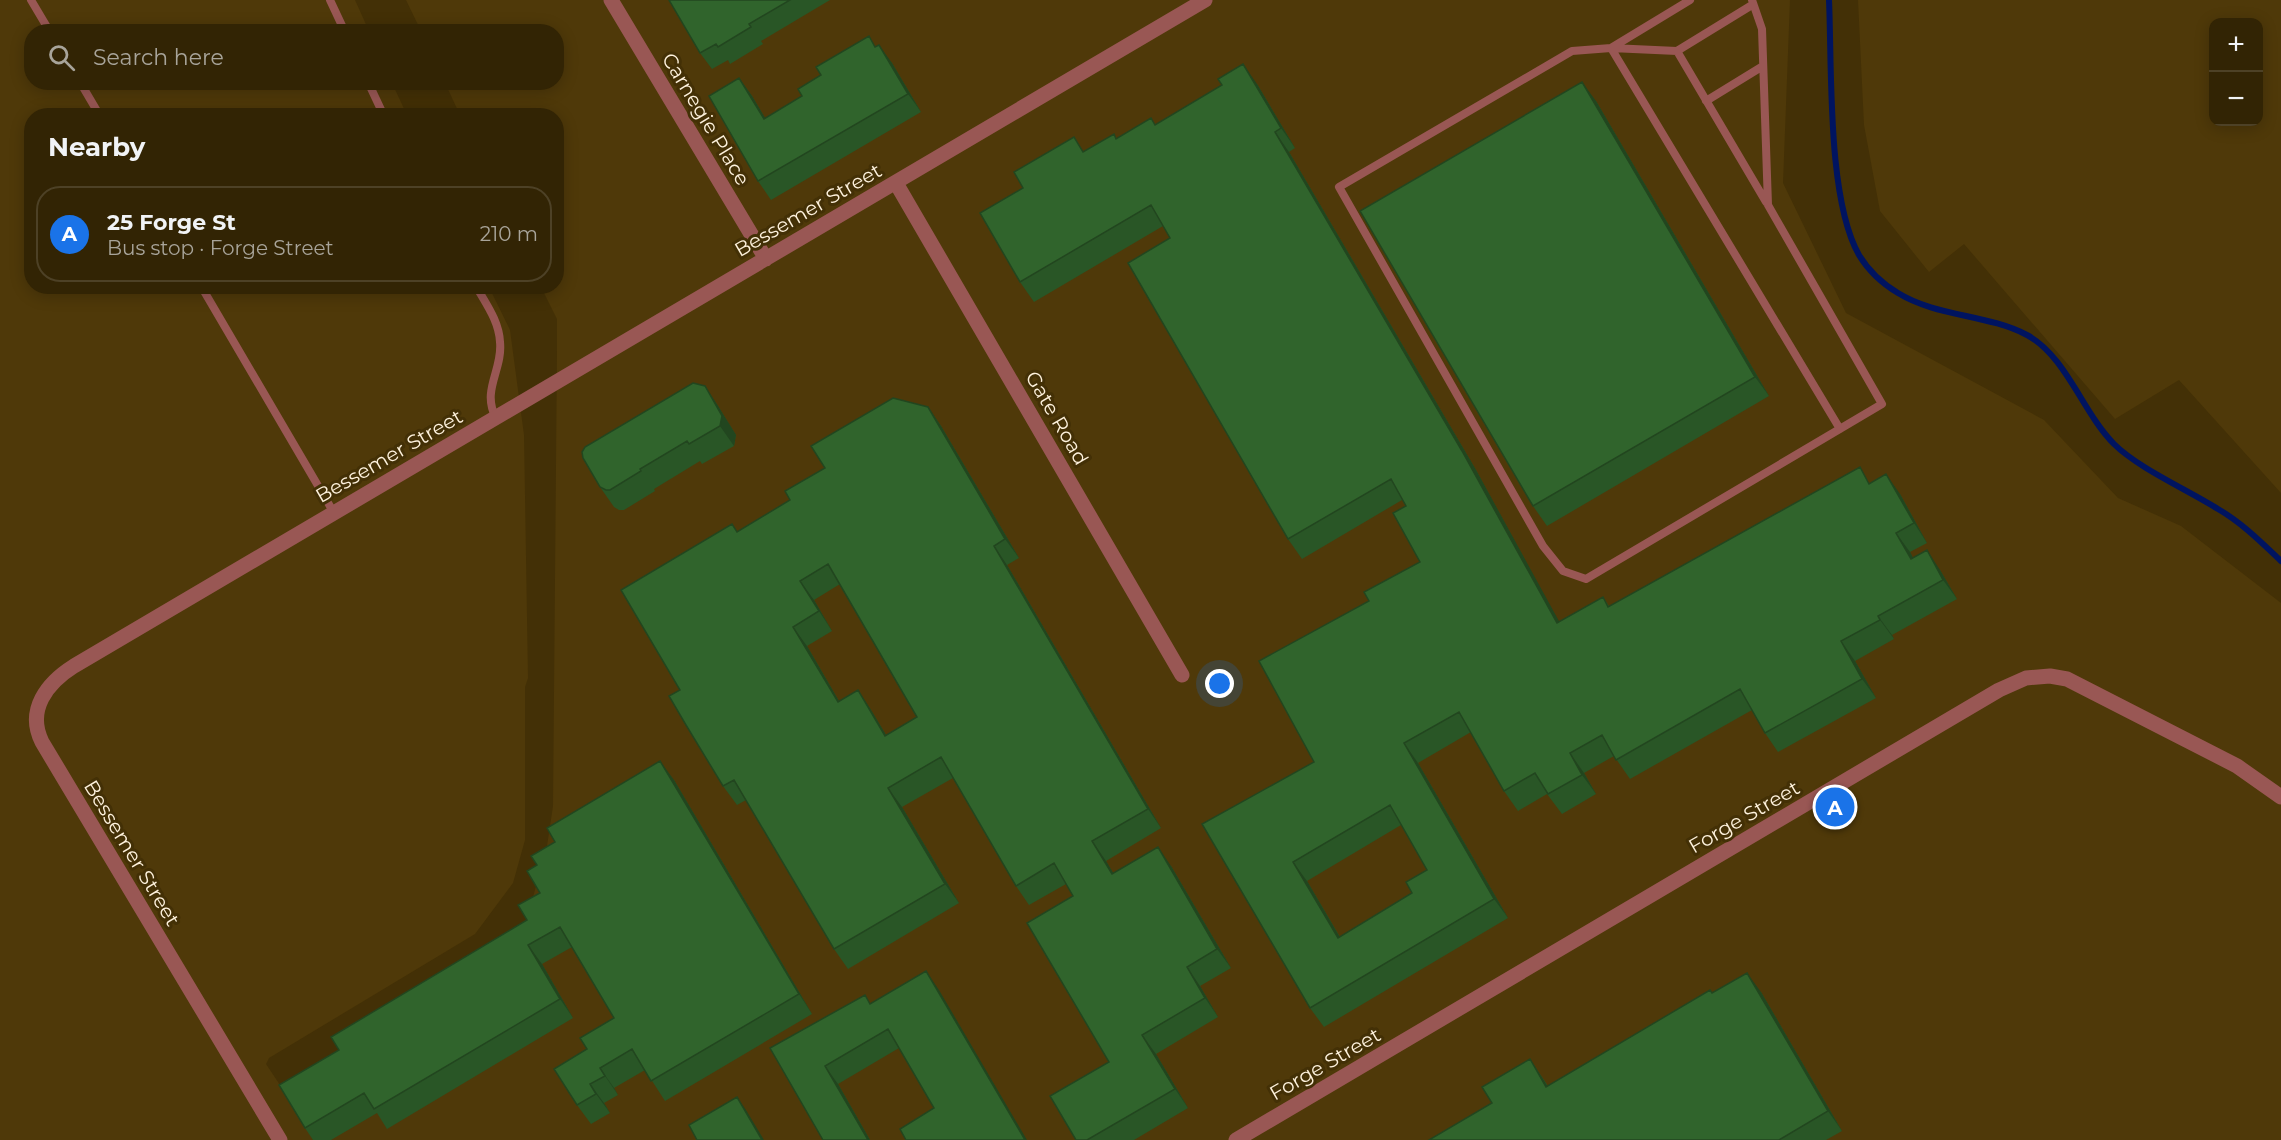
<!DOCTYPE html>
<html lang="en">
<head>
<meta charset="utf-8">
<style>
	:root { --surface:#322404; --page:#3a2c0e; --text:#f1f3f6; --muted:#a8a49a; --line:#4d4126; --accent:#1a73e8 }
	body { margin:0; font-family:Montserrat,sans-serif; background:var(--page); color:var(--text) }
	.controls { position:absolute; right:18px; top:18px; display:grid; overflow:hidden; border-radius:12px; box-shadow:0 3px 15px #0003 }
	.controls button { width:54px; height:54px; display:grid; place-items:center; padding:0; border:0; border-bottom:2px solid var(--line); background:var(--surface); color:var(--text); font:30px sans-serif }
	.you { position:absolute; left:1220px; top:684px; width:21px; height:21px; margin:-15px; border:4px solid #fff; border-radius:50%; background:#1a73e8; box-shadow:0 0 0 9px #1a73e833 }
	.badge { display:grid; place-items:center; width:39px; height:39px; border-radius:50%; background:var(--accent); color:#fff; font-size:20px; font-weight:700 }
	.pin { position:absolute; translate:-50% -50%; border:3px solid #fff; box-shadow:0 2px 6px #0006 }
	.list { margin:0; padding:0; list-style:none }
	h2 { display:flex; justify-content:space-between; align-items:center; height:78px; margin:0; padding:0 24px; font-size:26px }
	h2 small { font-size:20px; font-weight:400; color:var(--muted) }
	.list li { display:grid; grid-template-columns:39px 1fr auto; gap:18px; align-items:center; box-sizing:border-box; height:96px; margin:0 12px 12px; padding:0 12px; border:2px solid var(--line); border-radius:24px }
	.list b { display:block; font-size:22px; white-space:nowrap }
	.list p { margin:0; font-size:20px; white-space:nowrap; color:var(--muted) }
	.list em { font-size:20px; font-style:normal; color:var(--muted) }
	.icon { flex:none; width:33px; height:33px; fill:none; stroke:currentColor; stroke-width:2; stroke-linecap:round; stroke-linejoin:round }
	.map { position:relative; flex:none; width:2281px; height:1140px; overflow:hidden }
	.search { position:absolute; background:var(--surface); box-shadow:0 3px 15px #0003; left:24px; top:24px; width:540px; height:66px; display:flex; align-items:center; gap:15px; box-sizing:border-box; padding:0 21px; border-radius:24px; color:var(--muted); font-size:22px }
	.panel { position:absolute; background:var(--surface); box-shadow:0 3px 15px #0003; left:24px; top:108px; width:540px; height:186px; border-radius:24px }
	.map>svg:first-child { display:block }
</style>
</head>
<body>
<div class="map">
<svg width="2281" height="1140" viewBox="0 0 2281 1140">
	<rect width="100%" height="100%" fill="#433006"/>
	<path fill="#4f3909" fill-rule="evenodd" d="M0,0H355L369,31L32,32V82L392,83L407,115L32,116V286L489,287L510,330L524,435L528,678L525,687V840L513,883L475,934L269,1058L266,1064L284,1091L518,952L547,846L553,806L557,351V319L541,287L556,286V116L460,115L445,83L556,82V32L421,31L406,0H1790L1783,183L1846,313L2044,420L2118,498L2181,526L2281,603V1140H0Z
		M1858,0H2281V493L2179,380L2115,419L1964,244L1929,272L1880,211L1864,125ZM2214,22H2258V122H2214Z"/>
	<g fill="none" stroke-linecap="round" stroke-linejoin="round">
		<path stroke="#001460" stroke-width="6" d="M1829,0C1832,67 1827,199 1859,255C1868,270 1883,284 1898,293C1937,317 1987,314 2027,335C2066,356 2083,413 2114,444C2138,468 2188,490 2218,509C2242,523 2261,542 2281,561"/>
		<path stroke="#995754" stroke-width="8" d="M31,0L50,32
			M330,0L345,32
			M1690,0L1611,48L1572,51L1339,187L1543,546L1563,571L1586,579L1882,404L1768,205L1762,29L1752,0
			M1611,48L1840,429
			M1611,48L1677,51L1752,5
			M1677,51L1766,202
			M80,82L100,116
			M368,82L384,116
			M1706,101L1763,66
			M201,286L334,513
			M476,286C486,304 499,321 500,342C503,370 481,390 496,418"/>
		<path stroke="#995754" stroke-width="15" d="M611,0L766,259
			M896,183L1182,675
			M280,1140L42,742C26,710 47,683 74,666L1205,0
			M1236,1140L1999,690L2026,678L2050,676L2067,679L2237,766L2281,797"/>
	</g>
	<path fill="#295626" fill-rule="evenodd" d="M669,0H830L761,41L763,44L730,64L728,60L712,69L700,53Z
		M876,47L892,63L921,112L771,200L758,181L739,78L752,96L765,118L802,96Z
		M1257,84L1295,148L1289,152L1476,470L1559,622L1603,597L1609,606L1871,483L1900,494L1927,543L1910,552L1913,558L1940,570L1957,599L1892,635L1894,639L1855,661L1876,698L1778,752L1765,733L1752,710L1630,779L1614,756L1584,773L1596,794L1562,814L1547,794L1518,811L1504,791L1471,732L1418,763L1508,918L1324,1027L1310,1008L1202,824L1314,762L1369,601L1420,562L1406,506L1402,500L1302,559L1288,539L1170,238L1163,226L1034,302L1020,282L1084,151L1156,125ZM1401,825L1427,870L1412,893L1340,937L1307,881Z
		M1596,101L1769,396L1547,526L1533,506Z
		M705,386L718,406L736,435L734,446L702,464L700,461L654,489L655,491L624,510H619L614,507L600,487Z
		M928,407L941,426L1019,558L1007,565L1161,828L1106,861L1113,873L1171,866L1231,968L1200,986L1218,1017L1156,1054L1188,1108L1134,1140H1076L1109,1062L1073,896L1066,884L1029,905L1016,886L953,778L902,807L959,903L848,969L834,949L746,800L737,805L723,786L732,524L737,532L790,500L825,468ZM840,584L917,717L886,735L871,710L858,690L839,701L807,646L832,631L814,600Z
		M674,780L812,1014L665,1101L645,1070L614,1088L618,1095L604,1103L610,1113L591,1124L577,1105L587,1049L614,1018L572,947L542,964L573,1018L387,1129L377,1113L331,1140H313L305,1128L339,1050L527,920L540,893Z
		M939,990L934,1108L899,1048L838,1084L870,1140H823L770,1048L871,1003Z
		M1761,992L1842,1131L1826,1140H1429L1492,1103L1530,1059L1548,1086L1712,993Z"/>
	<path fill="#22461f" d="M879,45L892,63L921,112L908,94Z
		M1243,64L1257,84L1295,148L1281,128Z
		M739,78L752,96L777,138L764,119Z
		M1582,82L1596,101L1769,396L1755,377Z
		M1275,132L1289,152L1476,470L1571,643L1557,623Z
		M705,386L718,406L736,435L734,446L720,426Z
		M928,407L941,426L1019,558L1005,539Z
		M1886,474L1900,494L1927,543L1914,523Z
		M1896,533L1910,552L1924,579L1911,559Z
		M994,546L1007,565L1161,828L1148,809Z
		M1927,550L1940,570L1957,599L1943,580Z
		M800,581L814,600L832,631L819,611Z
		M1878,616L1892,635L1894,639L1880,620Z
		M793,627L807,646L851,722L838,702Z
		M1841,641L1855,661L1876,698L1862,679Z
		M858,690L871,710L898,755L885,736Z
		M1404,743L1418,763L1508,918L1494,899Z
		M1570,753L1584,773L1596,794L1582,775Z
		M660,761L674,780L812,1014L799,994Z
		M888,788L902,807L959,903L945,884Z
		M1092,841L1106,861L1125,893L1112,874Z
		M1158,847L1171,866L1231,968L1217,949Z
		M1293,862L1307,881L1352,958L1338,938Z
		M528,945L542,964L573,1018L560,999Z
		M1187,967L1200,986L1218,1017L1205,998Z
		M926,971L939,990L1027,1140H1025Z
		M1747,973L1761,992L1842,1131L1828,1111Z
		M1142,1035L1156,1054L1188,1108L1175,1089Z
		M1530,1059L1543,1079L1560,1107L1546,1087Z
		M825,1066L838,1084L870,1140H868Z
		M600,1068L614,1088L618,1095L605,1076Z
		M590,1084L604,1103L610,1113L596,1094Z
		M737,1097L746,1110L764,1140H762Z"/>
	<path fill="#30642c" stroke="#22461f" stroke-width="1.5" fill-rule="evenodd" d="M669,0H790L749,24L751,27L718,47L716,44L700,53Z
		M869,36L875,47L879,45L908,94L758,181L709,96L739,78L764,119L802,96L798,89L821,75L816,67Z
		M1243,64L1281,128L1275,132L1462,451L1557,623L1603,597L1608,607L1860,467L1869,484L1886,474L1914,523L1896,533L1911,559L1927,550L1943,580L1878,616L1880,620L1841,641L1862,679L1765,733L1740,689L1616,760L1602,735L1570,753L1582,775L1548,794L1535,773L1504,791L1459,712L1404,743L1494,899L1310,1008L1202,824L1314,762L1259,661L1369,601L1364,592L1420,562L1393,513L1406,506L1391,479L1288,539L1128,263L1170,238L1151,205L1020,282L980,213L1023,188L1014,172L1074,137L1083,152L1114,134L1116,139L1151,118L1155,125L1222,85L1218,79ZM1390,805L1427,870L1406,882L1412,893L1338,938L1293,862Z
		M1582,82L1755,377L1533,506L1360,211Z
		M693,383L705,386L722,416L720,426L689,444L687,441L640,469L641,471L610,490H606L600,487L583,458L582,452L585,447Z
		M893,398L928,407L1005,539L994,546L1148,809L1092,841L1112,874L1158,847L1217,949L1187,967L1205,998L1142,1035L1175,1089L1087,1140H1076L1050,1096L1109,1062L1027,923L1073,896L1054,863L1016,886L941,757L888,788L945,884L834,949L734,780L723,786L686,725L669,696L680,690L621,590L732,524L737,532L790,500L785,491L825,468L811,446ZM828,564L917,717L885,736L858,690L838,702L793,627L819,611L800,581Z
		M660,761L799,994L651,1081L632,1049L600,1068L605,1076L590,1084L596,1094L577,1105L554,1069L587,1049L580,1038L614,1018L560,927L528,945L560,999L374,1109L364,1093L305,1128L279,1085L339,1050L331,1037L527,920L518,905L540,893L527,871L537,865L531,856L555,842L547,828Z
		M926,971L1025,1140H906L900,1129L934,1108L888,1029L825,1066L868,1140H823L770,1048L865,995L870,1004Z
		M1747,973L1828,1111L1779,1140H1429L1492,1103L1482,1087L1530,1059L1546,1087L1710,990L1712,993Z
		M737,1097L762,1140H697L689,1125Z"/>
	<g text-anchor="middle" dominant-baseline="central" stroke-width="6" stroke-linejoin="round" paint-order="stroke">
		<g font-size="20" fill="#fef2dd" stroke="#433006">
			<text transform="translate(706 119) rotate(59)">Carnegie Place</text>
			<text transform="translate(808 210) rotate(-30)">Bessemer Street</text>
			<text transform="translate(1057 418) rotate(60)">Gate Road</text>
			<text transform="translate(389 456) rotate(-30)">Bessemer Street</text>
			<text transform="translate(1744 817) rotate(-30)">Forge Street</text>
			<text transform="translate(132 853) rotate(59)">Bessemer Street</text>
			<text transform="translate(1325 1064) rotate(-30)">Forge Street</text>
		</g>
	</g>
</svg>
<div class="controls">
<button>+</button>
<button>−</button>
</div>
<div class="you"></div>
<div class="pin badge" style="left:1835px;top:807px">A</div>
<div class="search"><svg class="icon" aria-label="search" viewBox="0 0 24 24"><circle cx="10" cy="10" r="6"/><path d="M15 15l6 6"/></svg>Search here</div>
<section class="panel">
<h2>Nearby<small></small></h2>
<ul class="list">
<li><span class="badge">A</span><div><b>25 Forge St</b><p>Bus stop · Forge Street</p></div><em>210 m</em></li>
</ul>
</section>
</div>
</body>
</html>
